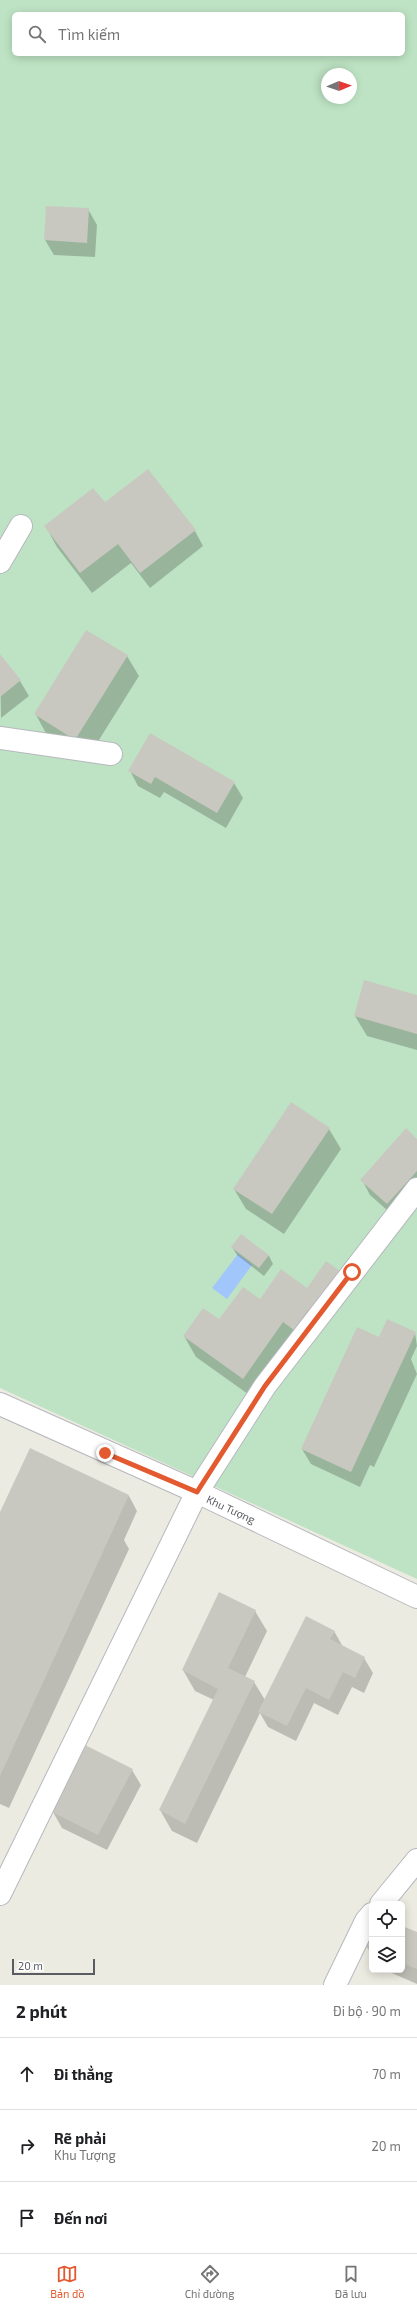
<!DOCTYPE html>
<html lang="vi">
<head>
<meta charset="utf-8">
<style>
	:root { --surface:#fff; --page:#f6f6f6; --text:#202124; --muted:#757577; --line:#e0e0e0; --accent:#e35a30 }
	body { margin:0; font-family:"Exo 2",sans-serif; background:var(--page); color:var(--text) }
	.controls { position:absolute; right:12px; bottom:12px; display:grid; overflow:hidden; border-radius:6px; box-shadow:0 2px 10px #0003 }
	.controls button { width:36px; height:36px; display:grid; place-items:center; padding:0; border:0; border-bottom:1px solid var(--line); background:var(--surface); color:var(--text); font:20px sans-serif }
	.compass { position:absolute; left:321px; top:68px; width:36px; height:36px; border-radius:50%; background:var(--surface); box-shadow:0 2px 10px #0003; rotate:88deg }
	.scale { position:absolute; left:12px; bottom:10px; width:83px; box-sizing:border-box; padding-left:4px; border:2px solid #595c61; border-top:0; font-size:11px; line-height:14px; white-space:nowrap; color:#595c61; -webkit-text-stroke:3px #fff; paint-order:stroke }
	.stop { position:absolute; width:12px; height:12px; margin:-9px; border:3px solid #e35a30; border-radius:50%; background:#fff }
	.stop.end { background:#e35a30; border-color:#fff; box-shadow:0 1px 4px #0008 }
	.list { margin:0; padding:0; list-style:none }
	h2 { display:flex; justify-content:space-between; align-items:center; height:52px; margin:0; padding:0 16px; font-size:17px }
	h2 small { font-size:13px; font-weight:400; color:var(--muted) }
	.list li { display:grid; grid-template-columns:26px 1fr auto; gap:12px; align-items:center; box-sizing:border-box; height:72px; padding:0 16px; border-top:1px solid var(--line) }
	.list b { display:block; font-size:15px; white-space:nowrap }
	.list p { margin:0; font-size:13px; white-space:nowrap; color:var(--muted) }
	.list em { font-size:13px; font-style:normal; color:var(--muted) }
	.icon { flex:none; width:22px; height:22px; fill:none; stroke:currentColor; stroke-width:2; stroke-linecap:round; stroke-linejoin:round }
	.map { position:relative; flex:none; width:417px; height:1985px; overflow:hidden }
	.search { position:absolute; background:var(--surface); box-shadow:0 2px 10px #0003; left:12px; right:12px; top:12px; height:44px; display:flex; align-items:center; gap:10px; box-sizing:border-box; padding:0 14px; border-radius:6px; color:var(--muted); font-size:15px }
	.sheet { height:268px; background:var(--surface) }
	nav { display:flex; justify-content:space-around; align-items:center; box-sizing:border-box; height:56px; border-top:1px solid var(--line); background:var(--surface); font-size:11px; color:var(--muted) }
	nav a { display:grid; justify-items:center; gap:2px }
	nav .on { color:var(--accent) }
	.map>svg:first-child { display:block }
</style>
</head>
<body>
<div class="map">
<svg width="417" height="1985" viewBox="0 0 417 1985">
	<rect width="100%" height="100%" fill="#ecebe1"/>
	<path fill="#bee3c4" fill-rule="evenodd" d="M0,0H417V1579L0,1388ZM14,14H403V54H14ZM327,74H351V98H327Z"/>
	<path fill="#a1c6fc" d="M238,1254L252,1265L227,1299L212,1288Z"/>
	<path fill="#0003" d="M88,209L97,225L95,257L54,255L45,240Z
		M105,504L195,531L203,546L150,588L131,563L92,593L57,547L46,527Z
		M0,656L20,681L29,696L1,718Z
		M127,656L139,676L87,759L47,735L36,715Z
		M130,771L234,783L243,798L226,828L164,792L160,798L138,786Z
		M417,996V1050L367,1036L355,1016Z
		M329,1129L341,1149L284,1234L246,1209L234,1189Z
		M417,1140V1195L396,1218L370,1195L362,1180Z
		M241,1235L269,1256L273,1264L264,1276L237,1255L232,1247Z
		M307,1289L311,1320L255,1399L196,1357L184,1336L223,1323L260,1300Z
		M415,1333L417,1346L411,1359L417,1374L374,1467L370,1465L360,1487L311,1464L302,1449L382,1340Z
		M129,1496L137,1511L124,1540L129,1549L9,1808L0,1804V1515Z
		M255,1611L267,1631L245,1677L254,1682L265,1700L334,1631L343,1647L364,1658L373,1673L364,1693L352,1687L338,1715L314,1703L296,1741L268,1727L260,1713L197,1843L172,1831L160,1810L214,1700L195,1691L183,1670Z
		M132,1770L141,1785L107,1850L62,1828L53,1812Z
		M402,1927L417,1933V1984L385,1970H402Z
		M372,1935V1955L367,1947Z"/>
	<path fill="#c9c8c0" d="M46,206L89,208L87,243L44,240Z
		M148,469L196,530L140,573L118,544L80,573L44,526L93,488L105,502Z
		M86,630L128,655L75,740L34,714Z
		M0,654L21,680L0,697Z
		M150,733L235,782L217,813L155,777L151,784L128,771Z
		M364,980L417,995V1034L354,1016Z
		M291,1102L330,1128L272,1214L233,1189Z
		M406,1128L417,1139V1171L387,1204L360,1180Z
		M241,1234L269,1255L259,1268L231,1247Z
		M326,1261L343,1273L314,1314L308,1310L294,1330L283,1322L243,1379L183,1336L203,1308L219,1319L243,1287L260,1299L281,1269L307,1288Z
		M387,1319L416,1332L351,1472L301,1449L357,1327L379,1337Z
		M30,1448L129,1495L0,1776V1512Z
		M219,1592L256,1610L228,1668L255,1681L185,1824L159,1810L218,1689L182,1670Z
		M306,1616L335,1631L330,1639L365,1657L355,1678L343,1672L329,1700L306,1688L287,1726L258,1712Z
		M85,1745L133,1769L98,1835L52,1812Z
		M402,1926L417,1932V1969L402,1963Z
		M372,1933V1950L366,1947Z"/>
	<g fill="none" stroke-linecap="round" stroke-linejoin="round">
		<defs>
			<path id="minor" d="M0,562L21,526
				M0,738L111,754
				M0,1404L197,1492L417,1597
				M0,1894L197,1492L265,1386L417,1189
				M381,1904L417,1860
				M335,1985L366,1921L372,1914"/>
		</defs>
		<use href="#minor" stroke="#b6b8bd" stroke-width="24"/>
		<use href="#minor" stroke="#fff" stroke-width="22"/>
	</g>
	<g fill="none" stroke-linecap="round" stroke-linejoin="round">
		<path stroke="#e35a30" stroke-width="5" d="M105,1453L197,1492L265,1386L352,1272"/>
	</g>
	<g text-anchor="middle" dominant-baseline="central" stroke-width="3" stroke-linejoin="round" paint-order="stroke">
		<g font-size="11" fill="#595c61" stroke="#fff">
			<text transform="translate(231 1509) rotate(25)">Khu Tượng</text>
		</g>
	</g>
</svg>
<div class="controls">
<button><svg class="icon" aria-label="locate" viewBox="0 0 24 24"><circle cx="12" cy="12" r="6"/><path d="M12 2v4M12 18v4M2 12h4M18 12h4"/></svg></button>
<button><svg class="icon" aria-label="layers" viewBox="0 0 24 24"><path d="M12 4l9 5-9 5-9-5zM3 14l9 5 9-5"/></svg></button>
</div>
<svg class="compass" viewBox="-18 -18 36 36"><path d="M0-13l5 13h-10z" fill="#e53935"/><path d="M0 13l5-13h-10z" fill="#757577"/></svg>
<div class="scale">20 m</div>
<div class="stop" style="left:352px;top:1272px"></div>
<div class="stop end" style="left:105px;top:1453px"></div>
<div class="search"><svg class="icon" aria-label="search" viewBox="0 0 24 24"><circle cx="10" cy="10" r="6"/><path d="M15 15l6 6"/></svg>Tìm kiếm</div>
</div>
<section class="sheet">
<h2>2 phút<small>Đi bộ · 90 m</small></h2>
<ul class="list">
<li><svg class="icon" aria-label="ahead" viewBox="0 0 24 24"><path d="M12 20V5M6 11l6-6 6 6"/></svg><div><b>Đi thẳng</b></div><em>70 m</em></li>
<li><svg class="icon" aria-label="right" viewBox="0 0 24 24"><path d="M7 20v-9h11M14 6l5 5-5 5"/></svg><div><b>Rẽ phải</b><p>Khu Tượng</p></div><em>20 m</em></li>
<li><svg class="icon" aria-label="arrive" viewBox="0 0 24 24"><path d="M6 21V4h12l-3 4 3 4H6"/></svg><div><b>Đến nơi</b></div></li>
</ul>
</section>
<nav>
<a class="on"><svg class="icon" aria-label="map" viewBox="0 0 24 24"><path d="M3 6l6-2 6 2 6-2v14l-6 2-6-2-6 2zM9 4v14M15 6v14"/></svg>Bản đồ</a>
<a><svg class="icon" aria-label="directions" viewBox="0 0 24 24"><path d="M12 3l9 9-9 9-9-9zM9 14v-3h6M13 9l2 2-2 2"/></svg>Chỉ đường</a>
<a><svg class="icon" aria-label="saved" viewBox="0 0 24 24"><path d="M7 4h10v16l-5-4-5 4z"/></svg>Đã lưu</a>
</nav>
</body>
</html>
